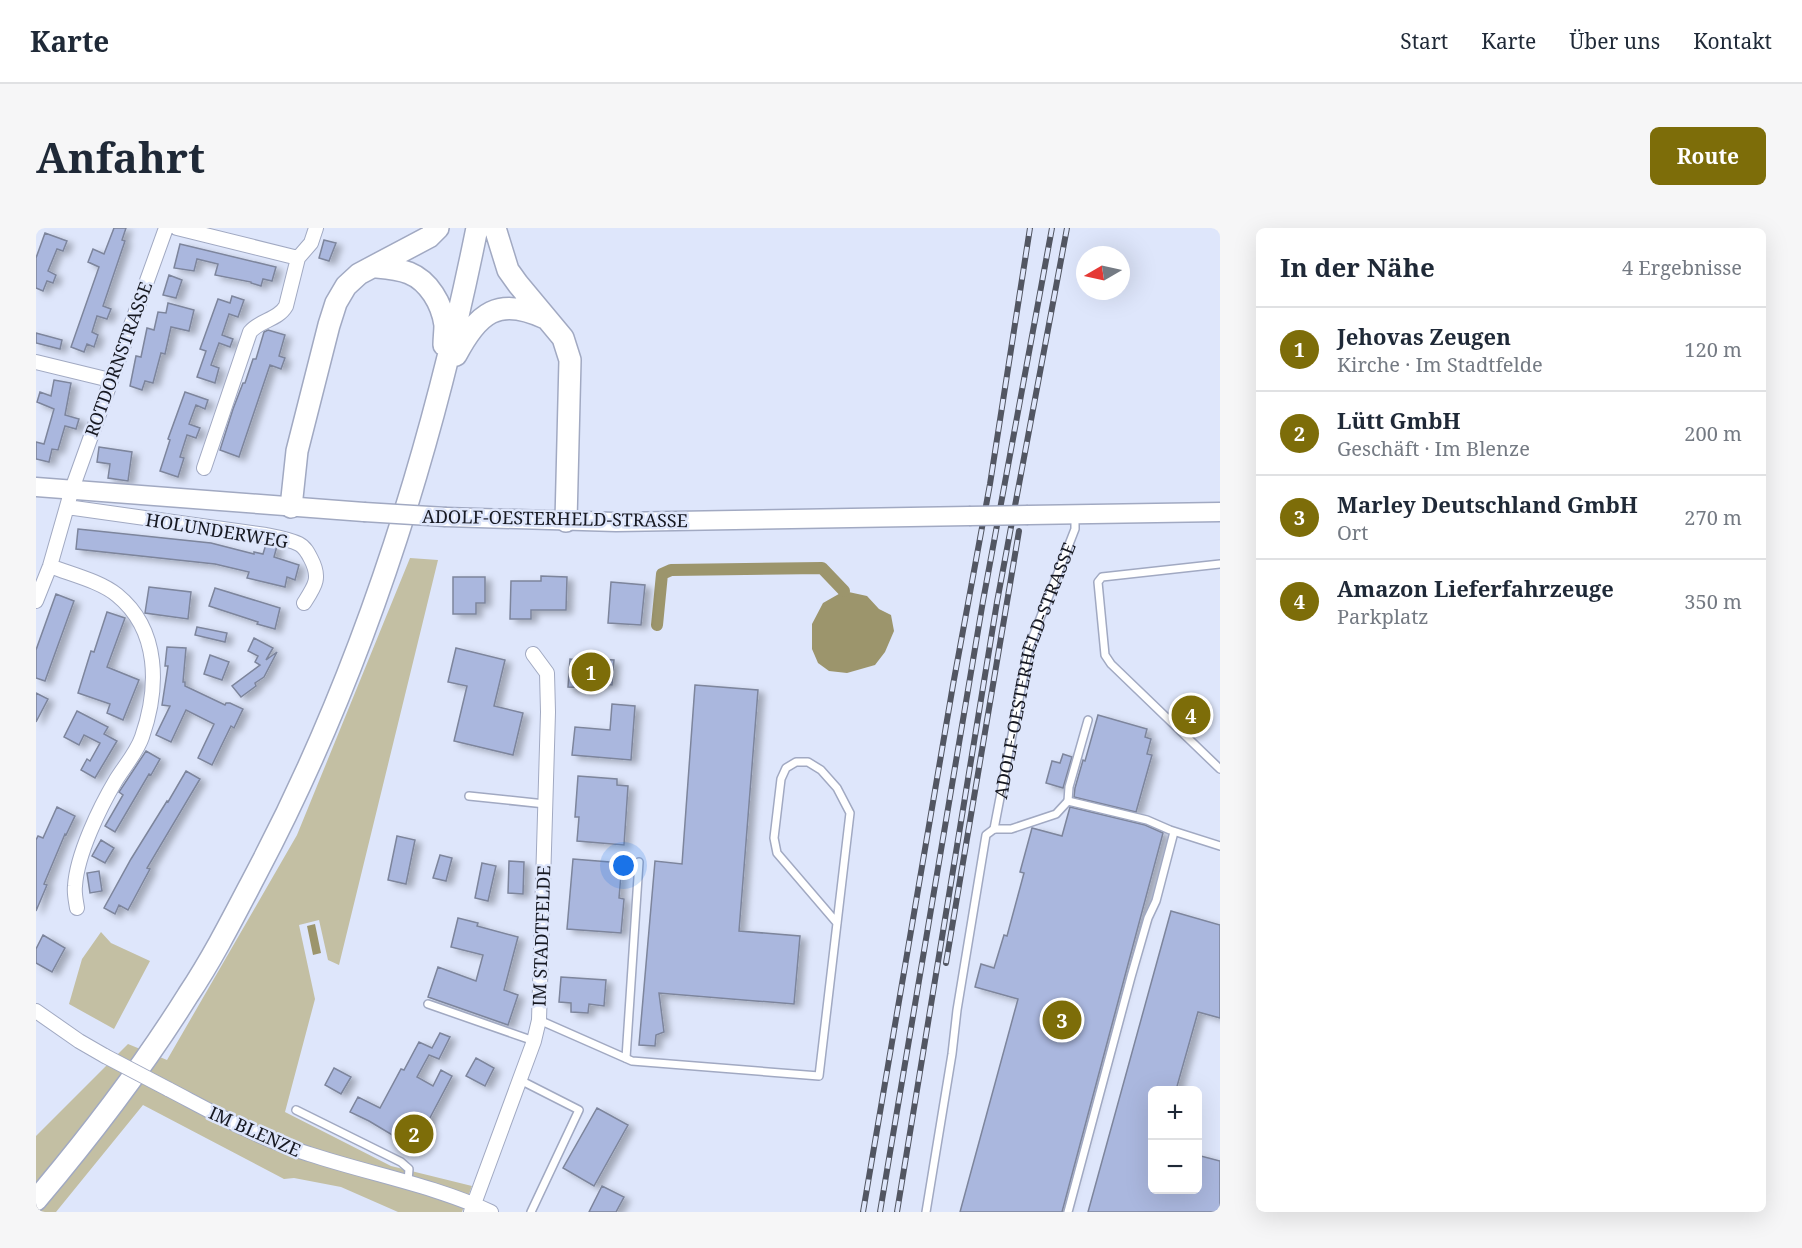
<!DOCTYPE html>
<html lang="de">
<head>
<meta charset="utf-8">
<style>
	:root { --surface:#fff; --page:#f6f6f7; --text:#1f2937; --muted:#747a83; --line:#e0e1e3; --accent:#7d6d09 }
	body { margin:0; font-family:"Noto Serif",serif; background:var(--page); color:var(--text) }
	.controls { position:absolute; right:18px; bottom:18px; display:grid; overflow:hidden; border-radius:9px; box-shadow:0 6px 24px #0002 }
	.controls button { width:54px; height:54px; display:grid; place-items:center; padding:0; border:0; border-bottom:2px solid var(--line); background:var(--surface); color:var(--text); font:30px sans-serif }
	.compass { position:absolute; left:1040px; top:18px; width:54px; height:54px; border-radius:50%; background:var(--surface); box-shadow:0 6px 24px #0002; rotate:261deg }
	.you { position:absolute; left:588px; top:638px; width:21px; height:21px; margin:-15px; border:4px solid #fff; border-radius:50%; background:#1a73e8; box-shadow:0 0 0 9px #1a73e833 }
	.badge { display:grid; place-items:center; width:39px; height:39px; border-radius:50%; background:var(--accent); color:#fff; font-size:20px; font-weight:700 }
	.pin { position:absolute; translate:-50% -50%; border:3px solid #fff; box-shadow:0 2px 6px #0006 }
	.list { margin:0; padding:0; list-style:none }
	h2 { display:flex; justify-content:space-between; align-items:center; height:78px; margin:0; padding:0 24px; font-size:26px }
	h2 small { font-size:20px; font-weight:400; color:var(--muted) }
	.list li { display:grid; grid-template-columns:39px 1fr auto; gap:18px; align-items:center; box-sizing:border-box; height:84px; padding:0 24px; border-top:2px solid var(--line) }
	.list b { display:block; font-size:22px; white-space:nowrap }
	.list p { margin:0; font-size:20px; white-space:nowrap; color:var(--muted) }
	.list em { font-size:20px; font-style:normal; color:var(--muted) }
	.map { position:relative; flex:none; width:1184px; height:984px; overflow:hidden; border-radius:9px }
	header { display:flex; align-items:center; gap:36px; box-sizing:border-box; height:84px; padding:0 30px; background:var(--surface); border-bottom:2px solid var(--line) }
	header strong { font-size:28px }
	nav { display:flex; gap:33px; margin-inline-start:auto; font-size:21px }
	.intro { display:flex; align-items:center; justify-content:space-between; box-sizing:border-box; height:144px; padding:0 36px }
	h1 { margin:0; font-size:42px }
	.button { padding:15px 27px; border-radius:9px; background:var(--accent); color:#fff; font-size:21px; font-weight:700 }
	main { display:flex; gap:36px; padding:0 36px }
	aside { flex:1; background:var(--surface); border-radius:9px; box-shadow:0 6px 24px #0002 }
	.map>svg:first-child { display:block }
</style>
</head>
<body>
<header>
<strong>Karte</strong>
<nav><a>Start</a><a>Karte</a><a>Über uns</a><a>Kontakt</a></nav>
</header>
<div class="intro"><h1>Anfahrt</h1><a class="button">Route</a></div>
<main>
<div class="map">
<svg width="1184" height="984" viewBox="0 0 1184 984">
	<defs>
		<filter id="shadow"><feDropShadow dx="6" dy="3.5" stdDeviation="3" flood-color="#0004"/></filter>
	</defs>
	<rect width="100%" height="100%" fill="#dee6fb"/>
	<path fill="#c3bfa3" d="M374,330L402,332L303,737L292,732L283,692L263,697L279,771L249,884L355,938L436,958L426,984H362L305,959L258,950L248,951L107,877L20,984H0V908L92,816L131,832L261,607Z
		M65,704L75,715L114,733L78,801L33,776L46,731Z"/>
	<path fill="#9c956c" d="M808,363L831,368L843,381L855,387L858,403L849,424L839,437L811,445L793,443L782,435L776,421V396L787,375Z
		M279,696L285,725L277,727L271,698Z"/>
	<g fill="none" stroke-linecap="round" stroke-linejoin="round">
		<path stroke="#9c956c" stroke-width="12" d="M621,397L626,346L635,342L786,340L808,363"/>
	</g>
	<path fill="#aab7de" stroke="#7d859c" stroke-width="1.5" filter="url(#shadow)" d="M78,0H90L86,12L89,13L67,78L75,81L71,91L61,88L56,104L62,107L58,119L51,116L48,124L35,119L63,39L52,34L57,21L68,26Z
		M9,5L31,13L27,23L21,21L12,43L20,47L17,55L11,53L7,63L0,60V30Z
		M288,12L300,15L293,33L283,30Z
		M144,16L240,39L236,53L227,51L225,58L215,55V54L179,47L182,36L161,31L158,43L138,40Z
		M133,47L146,52L140,70L127,67Z
		M196,68L208,72L202,89L193,86L186,107L197,111L194,119L183,115L175,137L183,140L179,155L161,149L170,123L164,121L182,71L194,75Z
		M132,75L158,82L153,103L135,99L129,126L125,125L117,155L109,153L106,162L94,158L100,128L105,129L111,100L118,102L122,84L130,85Z
		M232,102L249,107L243,128L249,130L245,141L234,137L203,229L184,222L197,181L207,155H209L217,131H220L228,104Z
		M0,105L26,112L24,121L0,115Z
		M18,152L35,155L29,187L43,191L40,201L29,198L22,222L16,221L13,234L0,231V214L8,216L18,181L1,174L4,164L15,168Z
		M149,164L172,172L169,181L160,177L153,196L164,200L160,210L151,207L144,229L148,230L142,249L124,243L134,212L132,211Z
		M63,219L96,224L92,253L72,250L74,236L61,234Z
		M42,301L175,315L218,326V324L227,326L230,316L241,318L238,329L263,337L259,352L251,349L249,359L211,350L213,344L179,336L40,321Z
		M505,348L531,349L530,382H495V391H474L475,353H505Z
		M417,349H449V375H440V386H417Z
		M575,354L609,357L605,397L572,395Z
		M113,359L155,364L152,391L109,385Z
		M179,360L244,380L239,401L221,396L222,394L173,378Z
		M20,366L38,373L9,453L0,450V422Z
		M71,384L89,390L71,439L103,452L87,492L71,485L74,476L42,465L55,423L58,424Z
		M161,399L191,405L189,414L159,407Z
		M218,410L237,420L230,432L241,424L228,449L219,455L220,458L205,469L196,458L224,437L219,434L222,428L212,423Z
		M131,419L150,420L147,454H149V458L189,477L190,475H194L207,481L198,500L195,498L176,537L162,530L178,496L150,482L135,514L120,507L134,478L126,477L132,438H129Z
		M420,420L469,432L458,478L487,485L477,527L418,513L431,458L412,454Z
		M174,427L193,434L186,452L168,446Z
		M544,430L578,432L576,457L554,455V460L532,459L534,431L544,432Z
		M659,457L722,462L703,703L764,708L758,776L623,765L628,804L620,807L619,818L603,817L619,633L646,636Z
		M0,465L12,471L0,494Z
		M576,476L599,478L595,532L536,527L539,499L574,502Z
		M41,483L72,499L68,506L81,513L59,550L45,542L51,531L54,533L64,515L48,507L43,517L28,509Z
		M1062,487L1111,501L1109,509L1115,511L1111,526L1116,527L1100,584L1038,569L1039,560L1047,532L1049,533Z
		M110,523L124,531L115,547L113,546L79,604L69,598L87,567L83,564Z
		M1027,526L1036,529L1027,560L1010,555L1016,533L1024,535Z
		M150,543L164,551L111,640L114,641L92,682L83,677L79,686L68,680L95,631L131,573L132,574Z
		M542,548L581,551V557L592,558L588,617L541,613L543,589H539Z
		M21,579L39,588L30,607L29,606L8,656L11,657L0,683V612L2,608L7,610Z
		M1034,579L1109,597L1127,605L1026,984H924L982,771L939,759L945,736L958,740L968,707L971,708L988,645L984,644L996,600L1026,608Z
		M361,608L379,612L370,656L352,652Z
		M65,612L78,620L69,635L56,628Z
		M404,627L416,630L410,653L397,650Z
		M537,631L586,635L583,670L588,671L585,705L531,701Z
		M473,633L488,634L487,666L472,665Z
		M446,635L460,638L452,673L439,670Z
		M63,643L66,663L54,665L51,645Z
		M1135,683L1184,697V790L1162,784L1140,862H1116V962H1161V927L1184,933V984H1052Z
		M422,690L442,695L441,698L482,709L468,762L482,767L472,797L392,769L402,739L440,753L447,727L415,719Z
		M7,707L29,720L16,744L0,735V721Z
		M525,749L570,752L568,778L553,776L552,785L535,784V775L523,774Z
		M404,805L414,809L403,831L393,827L381,849L397,858L405,842L416,848L378,920L333,893L314,884L322,869L344,880L365,841L368,842L383,814L396,820Z
		M440,830L458,840L449,858L430,848Z
		M298,840L315,849L305,866L289,857Z
		M561,880L592,897L558,958L527,940Z
		M566,958L588,969L580,984H553Z"/>
	<g fill="none" stroke-linecap="round" stroke-linejoin="round">
		<defs>
			<g id="lane">
				<path d="M1184,336L1066,349L1062,354L1069,427L1075,436L1184,541"/>
				<path d="M433,568L509,576"/>
				<path d="M1032,573L1033,559L1052,492"/>
				<path id="s1" d="M958,601L993,419L1039,301V289"/>
				<path d="M392,776L498,813"/>
				<path d="M503,792L596,833L783,848L814,585L801,560L785,542L772,534H760L750,540L745,551L738,610L741,625L801,695"/>
				<path d="M590,830L603,634"/>
				<path d="M484,852L543,882L495,984"/>
				<path d="M260,882L365,934L373,941L372,953"/>
				<path d="M890,984L916,826L921,782L950,607L958,601H975L1020,586L1032,573L1111,592L1134,602L1184,618"/>
				<path d="M1032,984L1095,749L1112,690L1120,673L1138,604"/>
			</g>
			<path id="street" d="M141,0L262,30L275,15L280,0
				M0,134L74,152
				M168,240L214,104C224,92 242,92 250,78L262,30
				M31,279L230,307C240,309 253,311 263,316C269,319 272,325 275,331C285,350 279,358 268,375
				M14,338C34,346 64,353 81,367C124,402 123,460 106,509C101,524 88,539 80,552C64,579 41,626 39,658C38,665 40,673 41,680
				M0,373L14,338L36,261L130,0
				M0,783L43,813L69,828
				M132,861C178,885 223,911 273,926C334,946 397,957 455,984
				M435,984L498,813L503,792L512,484L511,445L497,426"/>
			<path id="secondary" d="M0,259L328,284
				M992,287L1184,284
				M410,289L580,294L933,288"/>
			<path id="primary" d="M459,0L472,42L482,56L527,110L534,132L530,293
				M340,39C351,40 363,41 373,45C393,53 406,76 409,97C409,104 408,110 408,117
				M420,127C442,85 462,68 509,90
				M255,279L261,223L293,97L300,75L310,58L323,46L393,9L402,0
				M0,972C55,907 107,839 152,767C178,728 199,686 221,644C327,443 396,223 441,0"/>
		</defs>
		<use href="#lane" stroke="#a1a9c2" stroke-width="10"/>
		<use href="#street" stroke="#a1a9c2" stroke-width="16"/>
		<use href="#secondary" stroke="#a1a9c2" stroke-width="21"/>
		<use href="#primary" stroke="#a1a9c2" stroke-width="24"/>
		<use href="#lane" stroke="#fff" stroke-width="7"/>
		<use href="#street" stroke="#fff" stroke-width="14"/>
		<use href="#secondary" stroke="#fff" stroke-width="18"/>
		<use href="#primary" stroke="#fff" stroke-width="21"/>
		<defs>
			<path id="rail" d="M910,735L983,303
				M827,984L917,457L954,256L994,0
				M844,984L947,373L1016,0
				M861,984L961,374L1031,0"/>
		</defs>
		<use href="#rail" stroke="#525662" stroke-width="6"/>
		<use href="#rail" stroke="#dee6fb" stroke-width="4" stroke-dasharray="11" stroke-linecap="butt"/>
		<defs>
			<path id="street-bridge" d="M69,828L132,861"/>
			<path id="secondary-bridge" d="M328,284L410,289
				M933,288L992,287"/>
		</defs>
		<use href="#street-bridge" stroke="#a1a9c2" stroke-width="16" stroke-linecap="butt"/>
		<use href="#secondary-bridge" stroke="#a1a9c2" stroke-width="21" stroke-linecap="butt"/>
		<use href="#street-bridge" stroke="#fff" stroke-width="14"/>
		<use href="#secondary-bridge" stroke="#fff" stroke-width="18"/>
	</g>
	<g text-anchor="middle" dominant-baseline="central" stroke-width="5" stroke-linejoin="round" paint-order="stroke">
		<g font-size="18" fill="#161821" stroke="#dee6fb">
			<text transform="translate(82 131) rotate(-70)">ROTDORNSTRASSE</text>
			<text transform="translate(519 290) rotate(1)">ADOLF-OESTERHELD-STRASSE</text>
			<text transform="translate(181 302) rotate(9)">HOLUNDERWEG</text>
			<text stroke="none"><textPath href="#s1" startOffset="164">ADOLF-OESTERHELD-STRASSE</textPath></text>
			<text transform="translate(505 708) rotate(-88)">IM STADTFELDE</text>
			<text transform="translate(219 903) rotate(24)">IM BLENZE</text>
		</g>
	</g>
</svg>
<div class="controls">
<button>+</button>
<button>−</button>
</div>
<svg class="compass" viewBox="-18 -18 36 36"><path d="M0-13l5 13h-10z" fill="#e53935"/><path d="M0 13l5-13h-10z" fill="#747a83"/></svg>
<div class="you"></div>
<div class="pin badge" style="left:555px;top:444px">1</div>
<div class="pin badge" style="left:378px;top:906px">2</div>
<div class="pin badge" style="left:1026px;top:792px">3</div>
<div class="pin badge" style="left:1155px;top:487px">4</div>
</div>
<aside>
<h2>In der Nähe<small>4 Ergebnisse</small></h2>
<ul class="list">
<li><span class="badge">1</span><div><b>Jehovas Zeugen</b><p>Kirche · Im Stadtfelde</p></div><em>120 m</em></li>
<li><span class="badge">2</span><div><b>Lütt GmbH</b><p>Geschäft · Im Blenze</p></div><em>200 m</em></li>
<li><span class="badge">3</span><div><b>Marley Deutschland GmbH</b><p>Ort</p></div><em>270 m</em></li>
<li><span class="badge">4</span><div><b>Amazon Lieferfahrzeuge</b><p>Parkplatz</p></div><em>350 m</em></li>
</ul>
</aside>
</main>
</body>
</html>
